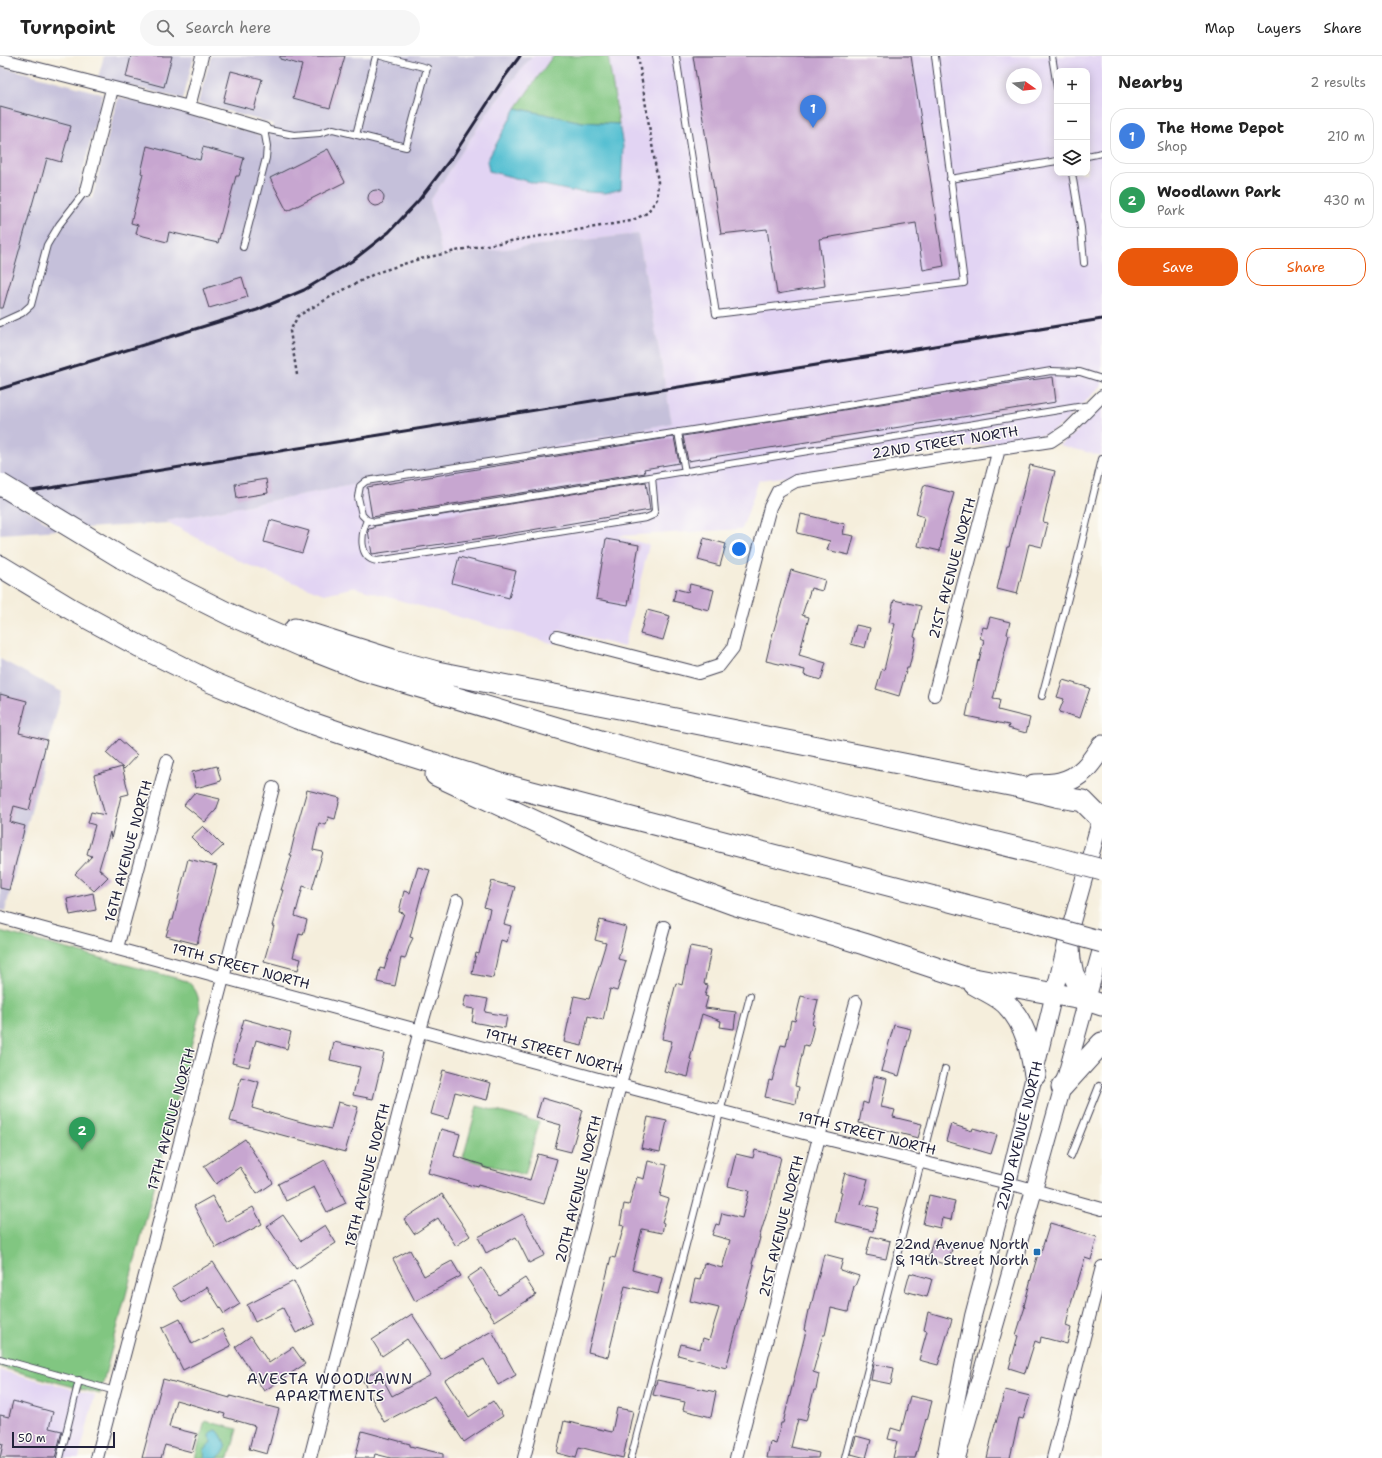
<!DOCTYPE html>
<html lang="en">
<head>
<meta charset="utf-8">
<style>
	:root { --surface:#fff; --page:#f6f6f6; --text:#222; --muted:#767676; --line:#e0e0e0; --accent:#ea580c }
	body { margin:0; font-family:"Shantell Sans",sans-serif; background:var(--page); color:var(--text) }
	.controls { position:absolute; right:12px; top:12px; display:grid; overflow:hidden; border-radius:8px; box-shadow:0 2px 10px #0003 }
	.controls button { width:36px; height:36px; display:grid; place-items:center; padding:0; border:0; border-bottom:1px solid var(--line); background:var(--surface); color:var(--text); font:20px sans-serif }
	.compass { position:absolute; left:1006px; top:12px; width:36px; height:36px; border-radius:50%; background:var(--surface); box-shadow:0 2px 10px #0003; rotate:105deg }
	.scale { position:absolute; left:12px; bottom:10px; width:103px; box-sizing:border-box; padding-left:4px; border:2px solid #22223b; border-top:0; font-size:11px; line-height:14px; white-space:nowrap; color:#22223b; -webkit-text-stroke:3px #fdfcf7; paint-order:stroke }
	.you { position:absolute; left:739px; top:493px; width:14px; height:14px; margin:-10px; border:3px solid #fff; border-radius:50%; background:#1a73e8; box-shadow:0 0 0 6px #1a73e833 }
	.badge { display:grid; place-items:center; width:26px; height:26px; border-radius:50%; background:var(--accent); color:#fff; font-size:13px; font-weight:700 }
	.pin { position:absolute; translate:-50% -33px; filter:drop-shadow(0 1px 2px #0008) }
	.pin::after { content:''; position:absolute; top:21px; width:14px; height:12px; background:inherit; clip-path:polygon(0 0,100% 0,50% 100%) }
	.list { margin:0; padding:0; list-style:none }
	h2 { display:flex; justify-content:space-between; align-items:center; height:52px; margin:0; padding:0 16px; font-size:17px }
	h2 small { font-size:13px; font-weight:400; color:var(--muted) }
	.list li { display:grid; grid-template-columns:26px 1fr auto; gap:12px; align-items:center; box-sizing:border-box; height:56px; margin:0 8px 8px; padding:0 8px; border:1px solid var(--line); border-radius:16px }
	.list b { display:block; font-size:15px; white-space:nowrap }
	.list p { margin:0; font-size:13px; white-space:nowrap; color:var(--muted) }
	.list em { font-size:13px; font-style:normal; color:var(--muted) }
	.actions { display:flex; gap:8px; padding:12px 16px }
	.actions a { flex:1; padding:9px 0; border:1px solid var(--accent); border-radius:16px; text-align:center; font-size:14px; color:var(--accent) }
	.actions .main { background:var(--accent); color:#fff }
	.icon { flex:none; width:22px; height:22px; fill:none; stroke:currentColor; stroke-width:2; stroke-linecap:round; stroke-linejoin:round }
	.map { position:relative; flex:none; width:1102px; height:1402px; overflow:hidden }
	header { display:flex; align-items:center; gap:24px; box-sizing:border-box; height:56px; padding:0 20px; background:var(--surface); border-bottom:1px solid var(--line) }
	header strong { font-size:19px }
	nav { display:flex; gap:22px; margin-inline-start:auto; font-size:14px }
	.search { width:280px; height:36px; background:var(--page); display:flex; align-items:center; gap:10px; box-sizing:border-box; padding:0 14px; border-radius:22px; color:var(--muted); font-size:15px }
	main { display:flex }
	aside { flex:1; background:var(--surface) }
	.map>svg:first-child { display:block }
</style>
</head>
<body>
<header>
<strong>Turnpoint</strong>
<div class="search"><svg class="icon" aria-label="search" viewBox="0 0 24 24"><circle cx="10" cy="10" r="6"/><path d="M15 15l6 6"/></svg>Search here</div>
<nav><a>Map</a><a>Layers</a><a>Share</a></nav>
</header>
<main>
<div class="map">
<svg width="1102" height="1402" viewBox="0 0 1102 1402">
	<rect width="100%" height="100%" fill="#fdfcf7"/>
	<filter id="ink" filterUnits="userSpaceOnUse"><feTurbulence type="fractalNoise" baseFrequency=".025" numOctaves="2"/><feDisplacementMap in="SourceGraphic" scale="8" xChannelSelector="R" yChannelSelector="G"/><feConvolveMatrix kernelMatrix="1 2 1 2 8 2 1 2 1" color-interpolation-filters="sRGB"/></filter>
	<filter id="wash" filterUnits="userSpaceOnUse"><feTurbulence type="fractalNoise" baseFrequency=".012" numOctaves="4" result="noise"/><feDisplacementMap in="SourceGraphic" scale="16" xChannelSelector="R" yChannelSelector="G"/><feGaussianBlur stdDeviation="0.9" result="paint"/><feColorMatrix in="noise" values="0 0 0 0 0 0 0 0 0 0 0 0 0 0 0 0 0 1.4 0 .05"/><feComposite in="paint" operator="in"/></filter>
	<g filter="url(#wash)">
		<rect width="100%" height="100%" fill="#f5eedc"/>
		<path fill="#e2d4f3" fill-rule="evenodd" d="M532,0H554L550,4L516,52L489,115L534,127L571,135L606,137L621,133L623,90L608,0H1102V329L1063,368L1047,378L999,386L994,385L993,387L794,418L789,420L759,424L742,473L617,480L649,489L624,591L559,574L555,588L349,530L351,532L324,538L243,507L166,465L672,367L638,178L442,200L430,145L487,57ZM1057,15H1087V117H1057ZM1012,18H1036V42H1012Z
			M1102,351V400L1059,389L1074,378Z
			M0,1314L95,1339L79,1402H0Z"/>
		<path fill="#c5c0da" d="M104,0H194L183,43L98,22Z
			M211,0H532L487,57L430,145L442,200L638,178L672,367L166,465L170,467L85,472L0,420V10L103,38L77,138L92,143L118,41L187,58L269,82L273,68L198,47Z
			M0,437L60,474L0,478Z
			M0,603L62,636L5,855L0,854Z"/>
		<path fill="#81c681" stroke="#52745e" d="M554,0H608L619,68L582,66L516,52L550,4Z
			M0,875L187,925C198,934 199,942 200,956L100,1338L0,1311Z
			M477,1050L539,1066L525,1119L463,1102Z
			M205,1365L237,1373L229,1402H195Z"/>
		<path fill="#56c0d2" stroke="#3c7186" d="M516,52L582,66L619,68L623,90L621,133L606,137L571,135L534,127L489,115L487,105Z
			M215,1374L218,1375C221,1378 227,1389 225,1394C223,1398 220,1398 218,1402H205L204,1395L211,1387L210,1379L211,1376Z"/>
		<g id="blocks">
			<path fill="#c7a6d0" d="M131,0H172L164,31L126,21Z
				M280,0H345L330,52L293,42L302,9L280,3Z
				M693,0H911L944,210L923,214L916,167L819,183L825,230L777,238L767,173L721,178Z
				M231,15L262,23L254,54L223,46Z
				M0,51L71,70L61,106L47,102L38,136L36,135L3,252H0Z
				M147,90L200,104L203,91L244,102L239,120H236L218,187L169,176L167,186L136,178L138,169L131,167L143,118L141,117Z
				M328,93L345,126L287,155L270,122Z
				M368 142a8 8 0 1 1 16 0a8 8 0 1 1-16 0Z
				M242,221L248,241L209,252L203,233Z
				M1053,321L1056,346L688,405L683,380L1016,326Z
				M674,381L679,407L644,413L645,417L372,461L367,431Z
				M1030,409L1055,415L1043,466L1048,467L1042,491L1029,488L1017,538L997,533L1007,491H1009Z
				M266,423L268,437L237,442L235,428Z
				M646,426L650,454L490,481L372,498L368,474L369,473L374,472V470Z
				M924,429L954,437L943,475L940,495L918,490L924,461L916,458Z
				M801,458L845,468L843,478L854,480L849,499L827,494L830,485L797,477Z
				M270,464L309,475L302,497L264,486Z
				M704,482L726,488L720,510L698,504Z
				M606,483L639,489L628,549L596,543Z
				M459,501L516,515L509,542L452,527Z
				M791,514L825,524L822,535L811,532L802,559L809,561L799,599L826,607L821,624L804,619L805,614L766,605L771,584Z
				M690,528L714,534L709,554L673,545L676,533L688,536Z
				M894,544L921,550L914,581L916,582L909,612H907L899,640L876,633L882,613L884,614L895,568L889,566Z
				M647,554L670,560L663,584L640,578Z
				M990,561L1010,566L1007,578L1009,579L993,643L1000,644L998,654L1030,662L1026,677L1008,672L1009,669L966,660L978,604L979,605L984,584L980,582L983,571L987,572Z
				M856,569L870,572L865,592L851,588Z
				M1063,624L1090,632L1080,662L1059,656L1064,643L1057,641Z
				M0,638L27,645L19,677L47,684L29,754L14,750L10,766L25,770L9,834L0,832Z
				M119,683L137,699L124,713L106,697Z
				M217,710L221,725L196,732L192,716Z
				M122,711L129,738L121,740L111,783L110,776L99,813L108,821L94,835L75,818L92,800L87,798L95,769L88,767L91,756L105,759L94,719Z
				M307,734L340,742L335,763L328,761L326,769L319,767L313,794L323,796L312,833L303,830L295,860L307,864L303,879L299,878L293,901L301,903L298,914L264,905L274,870H272L283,834H281L292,799H290L297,770Z
				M194,737L220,743L216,754L205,766L184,749Z
				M203,770L223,790L211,801L191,781Z
				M188,803L217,810L197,888L166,880L171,864H173Z
				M418,811L430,814L424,832H423L410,881L413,882L410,888L405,903L401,902L395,930L377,926L380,912L384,913L404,857L399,856L404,835L410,837Z
				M492,825L515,831L504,868L511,870L507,886L501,884L493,922L472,918L476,897L479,898L490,853L484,851Z
				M93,837L96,854L70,859L67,843Z
				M600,864L626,871L618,903L626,905L617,935L610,933L603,964L588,960L582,990L564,986L574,940L589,943L606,887L595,884Z
				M690,890L711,894L704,928L708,929L705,940L708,941L705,952L736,956L734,973L720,971L721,965L702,958L690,1003L692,1004L688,1021L664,1015L672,985L662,983L676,927L682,929Z
				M466,939L488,943L485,956L507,960L505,972L472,966L474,953L463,951Z
				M801,940L818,944L812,969H814L809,990L804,989L795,1030L799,1031L796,1048L765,1041L769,1024L772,1025L781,989L786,990L791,964L795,965Z
				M244,963L291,976L287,993L256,984L249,1011L232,1007Z
				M894,969L911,973L899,1020L881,1015Z
				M334,986L384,997L373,1043L353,1039L360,1011L330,1004Z
				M443,1014L491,1027L487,1044L455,1036L448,1063L431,1058Z
				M874,1020L887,1023L881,1051L895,1054L893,1061L922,1068L918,1082L859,1067L863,1046L868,1048Z
				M241,1021L259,1026L252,1052L301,1066L331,1073L338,1046L358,1051L345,1096L230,1065Z
				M542,1042L583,1054L571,1096L555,1092L561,1069L536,1062Z
				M648,1061L667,1065L660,1096L641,1092Z
				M951,1068L972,1075L973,1072L997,1079L991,1098L946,1085Z
				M441,1073L460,1078L454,1100L483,1109V1111L530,1124L538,1098L557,1103L544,1148L478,1129L477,1131L428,1117Z
				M245,1083L273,1127L257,1138L240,1111L216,1128L204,1110Z
				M755,1094L781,1101L772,1141L759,1182H760L752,1208L754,1209L726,1312L678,1299L681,1288L700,1293L703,1282L709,1284L719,1252L690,1245L695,1223L700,1224L704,1207L722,1212L730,1184L712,1179L716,1168L719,1169L722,1157L742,1162L749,1135L728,1130L736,1098L753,1102Z
				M325,1104L346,1147L327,1156L314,1131L286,1145L278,1128Z
				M648,1105L667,1109L660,1140L669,1143L662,1166L664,1167L662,1177L642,1173L632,1214L662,1222L658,1238L625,1230L608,1301L588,1296L611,1201L615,1202L624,1170L620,1169L624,1148L629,1149L637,1121L644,1123Z
				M845,1117L868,1123L861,1148L879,1152L873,1175L835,1166L842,1136L840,1135Z
				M442,1138L470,1180L456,1190L438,1162L414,1178L404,1163Z
				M929,1139L955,1145L951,1164L942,1162L940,1172L923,1168Z
				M212,1140L226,1166L253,1151L262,1168L216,1192L194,1150Z
				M523,1158L545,1199L529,1207L516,1181L486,1197L478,1181Z
				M283,1159L301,1185L325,1169L336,1187L296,1213L267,1170Z
				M1050,1167L1097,1181L1091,1204L1085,1202L1070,1251L1066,1270L1071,1272L1067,1288L1041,1281L1040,1287L1035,1285L1025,1317L1009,1312L1018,1280L1016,1279L1025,1251L1024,1250L1032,1219L1038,1198L1040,1199Z
				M871,1180L890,1185L886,1203L866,1199Z
				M933,1184L953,1190L947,1209L928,1203Z
				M410,1194L424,1220L452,1205L461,1220L415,1245L393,1203Z
				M824,1198L843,1203L840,1214L859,1220L855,1230H854L848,1256L831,1252L825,1279H823L813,1316L819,1318L816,1334H814L806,1365L798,1363L791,1391L819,1397L818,1402H767L770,1386L776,1388L781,1367H783L806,1275L804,1274L808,1254H810Z
				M213,1206L240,1248L224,1258L207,1231L182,1247L172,1231Z
				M482,1212L499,1239L525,1222L536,1239L495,1265L467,1222Z
				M910,1217L932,1223L927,1241L905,1235Z
				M294,1225L315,1268L296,1277L283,1252L255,1266L247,1249Z
				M928,1256L952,1263L938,1309L919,1304L927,1275L924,1274Z
				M412,1258L441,1303L492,1275L516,1319L498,1329L484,1303L445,1324L469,1361L493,1345L503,1360L464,1386L434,1340L384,1366L362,1323L378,1314L392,1340L431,1319L407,1283L382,1300L372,1284Z
				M180,1263L192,1288L222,1273L231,1290L183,1314L162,1272Z
				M251,1280L269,1307L293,1291L305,1308L264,1335L235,1291Z
				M874,1308L894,1312L891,1328L871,1324Z
				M163,1323L230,1342V1340L279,1353L267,1398L249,1393L255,1370L224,1361L225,1358L176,1344L169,1371L197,1378L192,1396L165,1389L161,1402H142Z
				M657,1324L716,1336L711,1361L683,1354L685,1346L653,1339Z
				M1005,1334L1030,1340L1023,1363L1019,1362L1010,1402H987L995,1367H996Z
				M910,1340L932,1345L927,1364L926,1363L915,1402H893L897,1385L888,1383L891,1372L901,1375Z
				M13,1345L53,1356L49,1372L62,1375L55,1402H0L3,1388L0,1387V1359L9,1361Z
				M617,1352L633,1355L623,1402L579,1391L576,1402L557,1397L564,1365L612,1376Z
				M362,1375L410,1388V1390L443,1398V1402H391L375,1398L374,1402H355Z
				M856,1380L871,1384L866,1402L851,1398Z"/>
		</g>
	</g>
	<g filter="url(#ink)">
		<use href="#blocks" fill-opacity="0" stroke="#424153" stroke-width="1"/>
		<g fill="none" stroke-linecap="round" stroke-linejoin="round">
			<defs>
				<path id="lane" d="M676,0L716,258L964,227L935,0
					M1052,0L1057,31
					M356,79L376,0
					M1087,100L1102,97
					M1072,117L1081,172L1084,207
					M950,123L1057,105
					M243,191L266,102L267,90L264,73L294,79L320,77L333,73L406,91L427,12L381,0
					M0,267L22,257L31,249L47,189L59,169L86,134
					M1090,349L374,466L367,464L362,459L358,441L360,430L366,425L782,360L1051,315L1080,316L1102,323
					M678,376L685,416
					M367,464C361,478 358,502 377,505L646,462L653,459L655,454L652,421
					M1042,640L1074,519L1102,403
					M1071,1100L1099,1030
					M0,1303L115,1335
					M60,1402L79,1324
					M631,1402L750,940
					M845,1402L945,1013"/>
				<path id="street" d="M0,3L189,51L264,73
					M189,51L202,0
					M86,134L112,33
					M557,581L698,617L719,610L733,592L770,451L778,435L796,425L1051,385L1069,373L1102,340
					M934,639L999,393
					M0,861L620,1029L819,1081L1008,1127L1102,1153
					M117,892L167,705
					M97,1402L273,732
					M310,1402L420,974L457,845
					M524,1402L620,1029L664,871
					M736,1402L819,1081L856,946
					M1053,1402L1102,1211"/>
				<g id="secondary">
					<path id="s1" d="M945,1402L973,1260L1008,1127L1068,880L1102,758"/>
					<path d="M957,1402L1034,1134L1102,890"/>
				</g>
				<path id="highway" d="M122,502L179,533L235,561L302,590L363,614L604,686L814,742L1034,796
					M0,510L71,553L139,590L211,626L297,662L364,685L501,728L1026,865
					M295,573L393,604L437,616L1020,731L1060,741L1083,745L1102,764
					M436,719L596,794L667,824L733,848L864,888L963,921L1087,944L1102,949
					M1034,729C1042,729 1052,729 1060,727C1081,722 1091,707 1102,690
					M1068,880L1070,904L1073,918L1087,944
					M974,928C984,934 1001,941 1008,950C1026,968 1031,995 1035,1019
					M1062,1031L1102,987"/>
			</defs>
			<use href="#lane" stroke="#424153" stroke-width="8"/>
			<use href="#street" stroke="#424153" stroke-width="14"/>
			<use href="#secondary" stroke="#424153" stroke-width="18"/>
			<use href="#highway" stroke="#424153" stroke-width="23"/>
			<path stroke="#424153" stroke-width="2.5" stroke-dasharray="3 3" stroke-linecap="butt" d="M297,319L290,275L298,260L332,240L376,217L416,204L469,192L631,165L647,157L657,143L658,126L638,0"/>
			<use href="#lane" stroke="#fff" stroke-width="6"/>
			<use href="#street" stroke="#fff" stroke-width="12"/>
			<use href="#secondary" stroke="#fff" stroke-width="16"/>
			<use href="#highway" stroke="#fff" stroke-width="21"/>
			<path stroke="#22223b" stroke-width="3" d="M0,333L257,254L304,234L352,205L389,176L419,144L453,100L506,19L520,0
				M0,440L1102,263"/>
			<defs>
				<path id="highway-bridge" d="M0,428L122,502
					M1034,796L1102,814
					M1026,865L1102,886"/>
			</defs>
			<use href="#highway-bridge" stroke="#424153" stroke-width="23" stroke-linecap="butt"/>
			<use href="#highway-bridge" stroke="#fff" stroke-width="21"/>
		</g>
	</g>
	<rect fill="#1f6fb2" stroke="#fdfcf7" stroke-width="1.5" x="1033" y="1192" width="8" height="8" rx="2"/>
	<g text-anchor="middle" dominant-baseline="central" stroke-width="3" stroke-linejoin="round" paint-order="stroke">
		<g font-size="14" fill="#22223b" stroke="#fdfcf7">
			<text transform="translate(945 386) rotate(-9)">22ND STREET NORTH</text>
			<text transform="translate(952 512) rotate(-75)">21ST AVENUE NORTH</text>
			<text transform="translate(128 795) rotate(-75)">16TH AVENUE NORTH</text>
			<text transform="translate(241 910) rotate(15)">19TH STREET NORTH</text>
			<text transform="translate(554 995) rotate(15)">19TH STREET NORTH</text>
			<text transform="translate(171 1063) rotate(-75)">17TH AVENUE NORTH</text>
			<text transform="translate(867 1077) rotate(14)">19TH STREET NORTH</text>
			<text stroke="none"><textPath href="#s1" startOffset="331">22ND AVENUE NORTH</textPath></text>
			<text transform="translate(367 1119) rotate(-76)">18TH AVENUE NORTH</text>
			<text transform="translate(578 1133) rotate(-76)">20TH AVENUE NORTH</text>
			<text transform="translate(781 1170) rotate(-76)">21ST AVENUE NORTH</text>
		</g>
		<g font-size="14" fill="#22223b" stroke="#fdfcf7" text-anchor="end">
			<text x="1029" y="1188">22nd Avenue North<tspan x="1029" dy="16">&amp; 19th Street North</tspan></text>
		</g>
		<g font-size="15" letter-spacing="1" fill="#22223b" stroke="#fdfcf7">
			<text x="330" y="1323">AVESTA WOODLAWN<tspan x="330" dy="17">APARTMENTS</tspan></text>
		</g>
	</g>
</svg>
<div class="controls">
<button>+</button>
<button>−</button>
<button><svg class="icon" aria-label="layers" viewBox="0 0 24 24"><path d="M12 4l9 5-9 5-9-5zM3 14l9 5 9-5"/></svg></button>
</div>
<svg class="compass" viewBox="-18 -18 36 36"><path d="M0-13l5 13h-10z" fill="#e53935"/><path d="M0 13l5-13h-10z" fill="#767676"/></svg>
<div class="scale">50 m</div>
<div class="you"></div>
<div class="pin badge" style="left:813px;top:72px;background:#3f7fe0">1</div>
<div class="pin badge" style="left:82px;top:1094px;background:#2e9e5b">2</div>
</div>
<aside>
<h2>Nearby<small>2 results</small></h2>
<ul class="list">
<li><span class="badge" style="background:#3f7fe0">1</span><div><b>The Home Depot</b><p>Shop</p></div><em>210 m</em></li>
<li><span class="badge" style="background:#2e9e5b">2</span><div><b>Woodlawn Park</b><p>Park</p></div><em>430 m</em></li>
</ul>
<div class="actions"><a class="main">Save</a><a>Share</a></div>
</aside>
</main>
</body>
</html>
